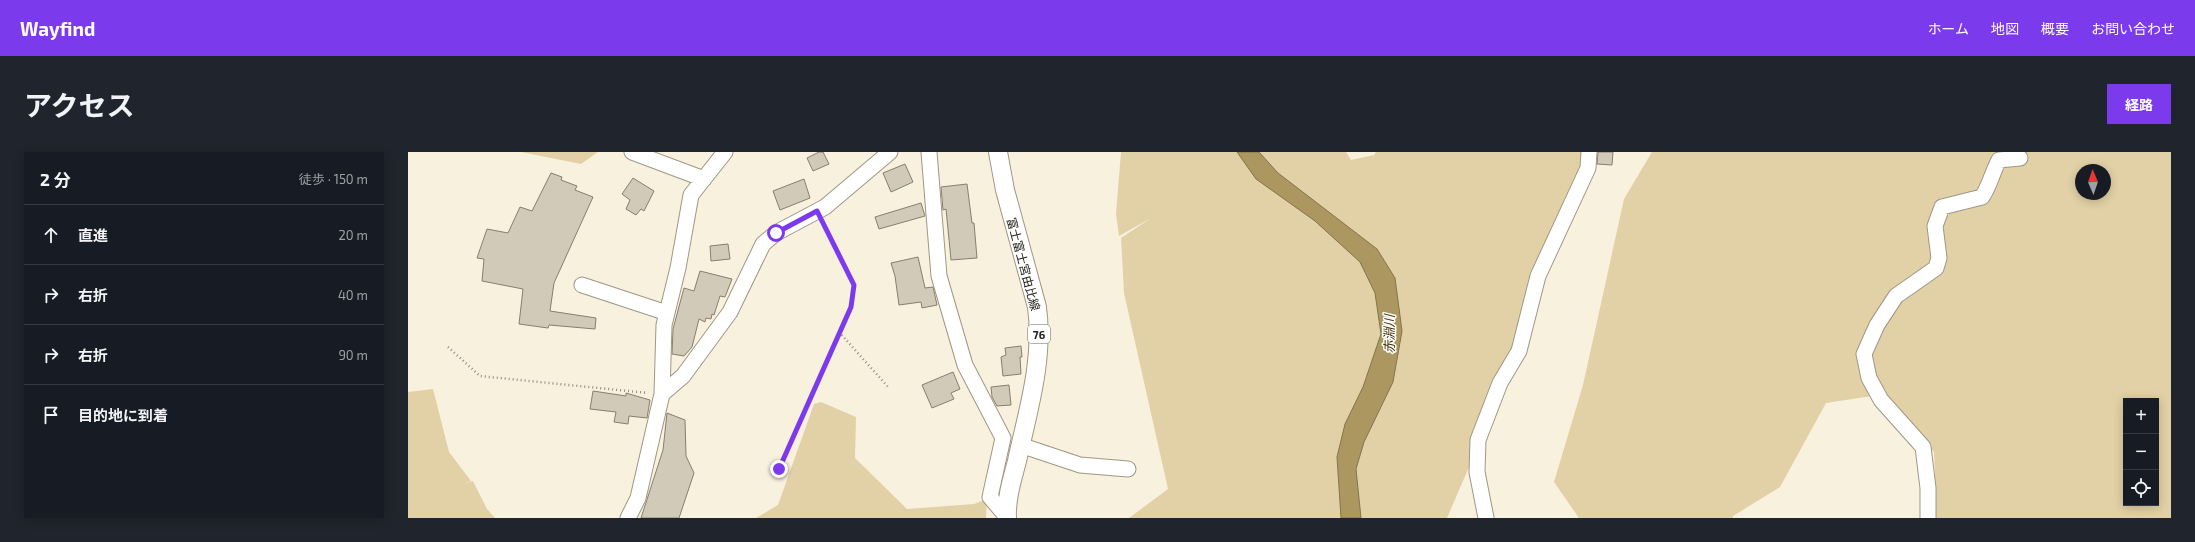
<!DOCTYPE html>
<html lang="ja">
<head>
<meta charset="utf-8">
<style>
	:root { --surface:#171b24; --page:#20242c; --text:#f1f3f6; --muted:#9ea1a6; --line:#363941; --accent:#7c3aed }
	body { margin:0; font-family:"Exo 2","Noto Sans JP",sans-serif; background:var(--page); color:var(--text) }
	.controls { position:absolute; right:12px; bottom:12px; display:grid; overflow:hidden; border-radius:0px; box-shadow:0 2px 10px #0003 }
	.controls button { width:36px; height:36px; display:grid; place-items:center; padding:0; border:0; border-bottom:1px solid var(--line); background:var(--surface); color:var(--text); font:20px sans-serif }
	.compass { position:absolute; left:1667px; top:12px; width:36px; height:36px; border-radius:50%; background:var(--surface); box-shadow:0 2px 10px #0003; rotate:358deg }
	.stop { position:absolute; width:12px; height:12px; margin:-9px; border:3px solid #7c3aed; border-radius:50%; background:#fff }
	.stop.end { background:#7c3aed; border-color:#fff; box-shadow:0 1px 4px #0008 }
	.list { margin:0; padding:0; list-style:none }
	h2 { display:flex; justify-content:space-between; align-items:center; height:52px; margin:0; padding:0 16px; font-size:17px }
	h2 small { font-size:13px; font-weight:400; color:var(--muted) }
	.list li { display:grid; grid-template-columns:26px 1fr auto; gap:12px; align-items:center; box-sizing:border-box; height:60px; padding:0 16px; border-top:1px solid var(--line) }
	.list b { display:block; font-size:15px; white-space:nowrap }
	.list em { font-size:13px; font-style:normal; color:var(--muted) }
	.icon { flex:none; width:22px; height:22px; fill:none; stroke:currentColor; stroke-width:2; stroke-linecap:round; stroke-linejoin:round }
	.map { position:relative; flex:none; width:1763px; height:366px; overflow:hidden; border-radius:0px }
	header { display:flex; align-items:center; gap:24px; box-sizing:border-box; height:56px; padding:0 20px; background:var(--accent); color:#fff }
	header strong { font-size:19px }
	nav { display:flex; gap:22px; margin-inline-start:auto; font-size:14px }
	.intro { display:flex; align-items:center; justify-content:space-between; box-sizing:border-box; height:96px; padding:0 24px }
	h1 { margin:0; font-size:28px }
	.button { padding:10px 18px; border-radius:0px; background:var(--accent); color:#fff; font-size:14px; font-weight:700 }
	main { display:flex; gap:24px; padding:0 24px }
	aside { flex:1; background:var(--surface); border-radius:0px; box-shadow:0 2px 10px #0003 }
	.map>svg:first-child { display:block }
</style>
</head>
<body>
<header>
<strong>Wayfind</strong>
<nav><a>ホーム</a><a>地図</a><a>概要</a><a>お問い合わせ</a></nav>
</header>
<div class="intro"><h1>アクセス</h1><a class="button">経路</a></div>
<main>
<aside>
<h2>2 分<small>徒歩 · 150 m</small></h2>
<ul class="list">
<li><svg class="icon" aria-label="ahead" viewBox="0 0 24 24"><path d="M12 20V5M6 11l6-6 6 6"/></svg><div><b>直進</b></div><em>20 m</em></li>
<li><svg class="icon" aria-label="right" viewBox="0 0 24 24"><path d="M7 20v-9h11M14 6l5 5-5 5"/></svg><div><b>右折</b></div><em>40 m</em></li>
<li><svg class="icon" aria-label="right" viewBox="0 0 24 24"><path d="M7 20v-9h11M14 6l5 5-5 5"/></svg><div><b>右折</b></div><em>90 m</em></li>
<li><svg class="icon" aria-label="arrive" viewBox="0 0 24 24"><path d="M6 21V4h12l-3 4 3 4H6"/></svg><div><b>目的地に到着</b></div></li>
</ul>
</aside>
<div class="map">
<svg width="1763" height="366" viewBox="0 0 1763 366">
	<rect width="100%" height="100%" fill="#f8f1de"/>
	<path fill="#e2d1a6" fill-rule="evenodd" d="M113,0H190L173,12Z
		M713,0H938L943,8L966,3L968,0H1177L1175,27L1157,45L1156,55L1111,199L1039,366H721L760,337L716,141L713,86L743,66L711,84L708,62Z
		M1244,0H1763V366H1521L1528,351L1526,300L1477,242L1418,251L1372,335L1325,364V366H1171L1146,330L1175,233L1216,47ZM1673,18H1697V42H1673ZM1718,249H1748V351H1718Z
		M25,237L41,300L63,329L54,332L65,329L79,357L87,366H0V240Z
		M413,250L448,265L447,306L499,357L566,352L579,347L578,366H348L370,353L406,252Z"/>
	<path fill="#ac9761" stroke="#84744c" d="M829,0H851L870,21L969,97L987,126L994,179L985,230L956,290L948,317L953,366H933L929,305L937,272L955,235L973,182L967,141L952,110L907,69L848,27Z"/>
	<path fill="#d1cab8" stroke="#867f6e" d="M411,0H415L421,12L405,19L399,6Z
		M1190,0H1205L1204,13L1189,12Z
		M497,12L505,30L483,40L475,21Z
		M143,21L154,25L153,28L169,34L167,38L185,45L146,131L142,159L188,166L187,177L141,173L140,176L111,172L115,137L74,129L76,107L69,106L79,77L100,81L112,55L124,59Z
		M225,26L246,39L236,59L233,57L228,63L218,57L222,48L214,42Z
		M396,27L402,46L372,58L365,39Z
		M559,32L564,71H566L569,106L543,108L538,57L535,58L533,35Z
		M513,51L517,64L471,77L467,65Z
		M320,92L322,107L303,109L302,94Z
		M510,105L517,136L525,135L529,153L514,156L513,150L491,153L487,124L483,111Z
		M292,119L324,127L317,145L312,144L306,163L304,162L303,167L298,166L297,170L291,167L284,195L276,204L264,202L265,177L276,136L286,139Z
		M613,194L614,205H612L613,222L595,224L593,205L598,203L597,196Z
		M545,220L552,237L543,241L546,247L524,256L514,233Z
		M601,233L603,253L589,254L584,245L583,235Z
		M185,239L218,244V241L242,248L239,266L221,264L220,272L206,270L208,260L182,257Z
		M259,261L277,268L278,304L286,321L271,366H233L255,298Z"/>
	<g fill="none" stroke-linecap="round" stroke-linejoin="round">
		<defs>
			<path id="minor" d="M224,0L296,27
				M521,0L531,124L557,213L595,286L582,345L598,364
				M174,133L259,161
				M254,242L256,173L270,116L283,43L317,0
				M612,293L672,313L720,317
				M220,366L230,346L254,242L275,224L322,160L355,92L368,81L417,55L482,0
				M1078,366L1069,320L1070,288L1092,231L1111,199L1130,124L1180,16L1181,0
				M1520,366V336L1515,295L1473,248L1461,226L1456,202L1469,173L1488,144L1528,116L1531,106L1527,74L1534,55L1574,45C1582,33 1584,21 1591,8L1612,6"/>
			<path id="major" d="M590,0L597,38L629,155C636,208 620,258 609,309C604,328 598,347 599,366"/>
		</defs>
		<use href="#minor" stroke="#9e9786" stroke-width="17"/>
		<use href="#major" stroke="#9e9786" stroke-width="20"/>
		<path stroke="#918c7f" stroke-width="2.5" stroke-dasharray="1 3" stroke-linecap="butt" d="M431,180L481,236
			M40,195L72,224L240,241
			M371,317L443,155L446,133L416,72"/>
		<use href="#minor" stroke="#fff" stroke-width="15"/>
		<use href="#major" stroke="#fff" stroke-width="18"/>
	</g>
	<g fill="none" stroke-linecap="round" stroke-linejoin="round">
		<path stroke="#7c3aed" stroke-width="5" d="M368,81L409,59L446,133L443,155L371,317"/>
	</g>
	<g text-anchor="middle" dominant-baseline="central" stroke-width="3" stroke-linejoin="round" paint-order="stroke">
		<rect fill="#fefefe" stroke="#66645f" stroke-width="1" x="620" y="173" width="22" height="18" rx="3"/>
		<g font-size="11" font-weight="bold" fill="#25221b">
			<text x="631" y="182">76</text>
		</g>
		<g font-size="12" fill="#25221b" stroke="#fefefe">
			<text transform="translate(616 112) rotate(75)">富士富士宮由比線</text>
		</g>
		<g font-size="13" font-style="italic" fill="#433305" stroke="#fefefe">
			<text transform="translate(981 182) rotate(-90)">赤淵川</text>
		</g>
	</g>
</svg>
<div class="controls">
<button>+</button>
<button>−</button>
<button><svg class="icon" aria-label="locate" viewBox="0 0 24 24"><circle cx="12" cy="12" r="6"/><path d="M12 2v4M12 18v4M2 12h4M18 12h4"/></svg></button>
</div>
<svg class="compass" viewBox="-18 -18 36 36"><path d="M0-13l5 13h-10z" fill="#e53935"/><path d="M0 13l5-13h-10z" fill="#9ea1a6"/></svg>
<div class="stop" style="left:368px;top:81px"></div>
<div class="stop end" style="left:371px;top:317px"></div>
</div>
</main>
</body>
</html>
